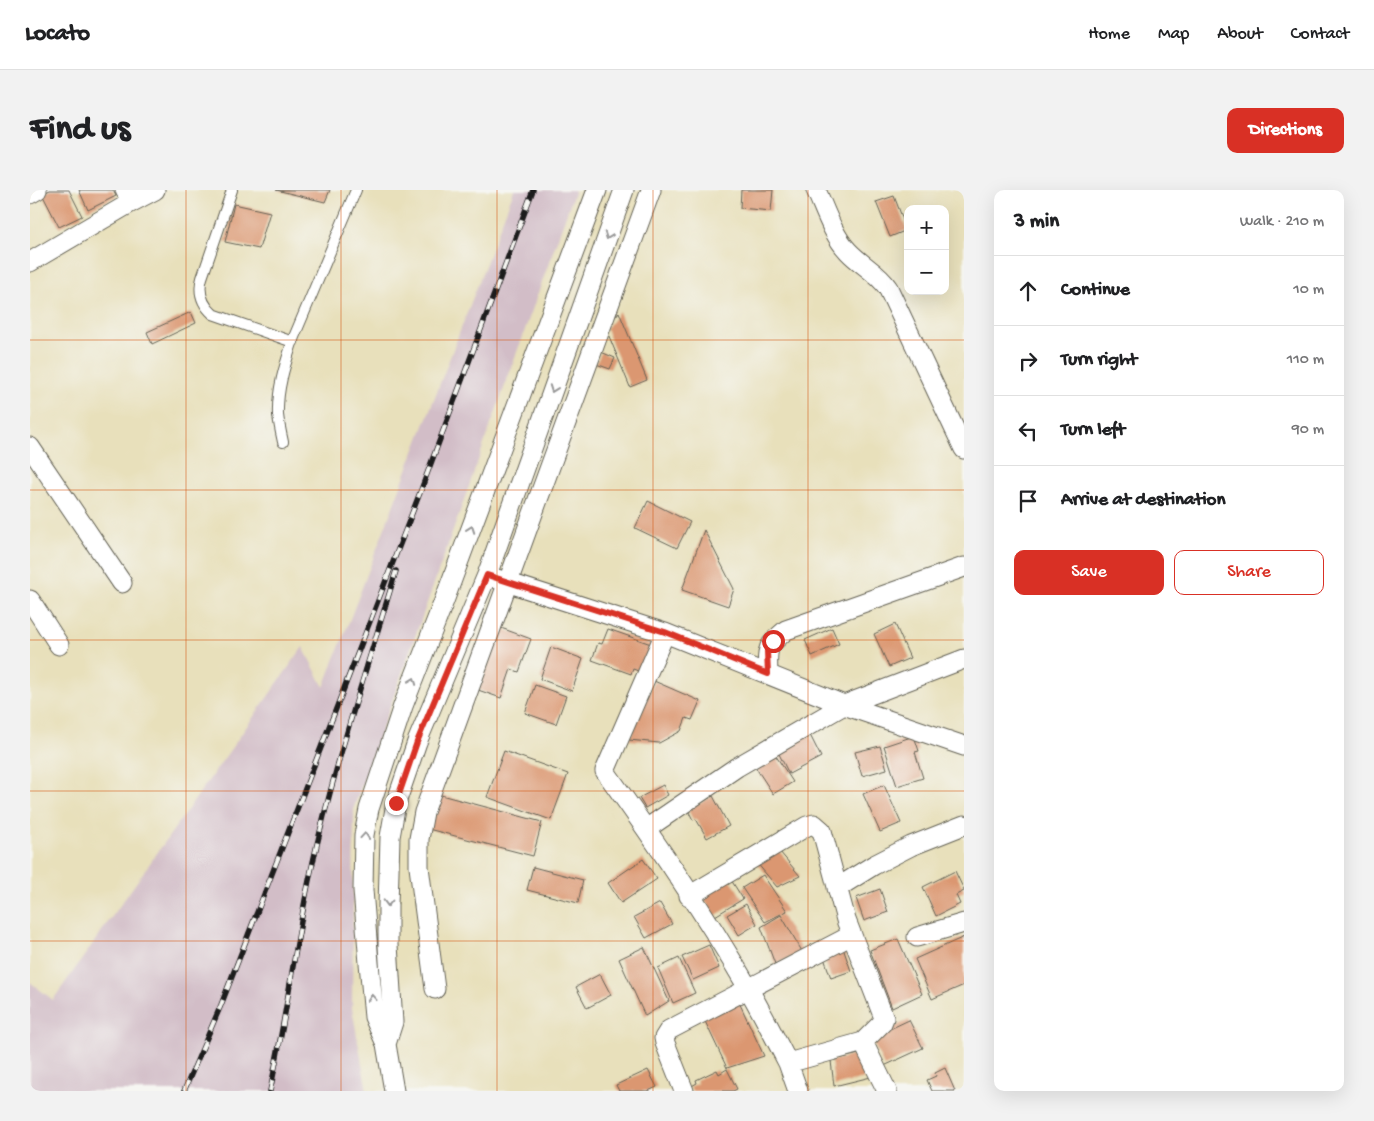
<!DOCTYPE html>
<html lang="en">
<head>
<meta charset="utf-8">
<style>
	:root { --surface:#fff; --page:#f2f2f2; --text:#202124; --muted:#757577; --line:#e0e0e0; --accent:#d93025 }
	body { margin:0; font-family:"Gochi Hand",sans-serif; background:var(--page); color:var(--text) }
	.controls { position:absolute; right:15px; top:15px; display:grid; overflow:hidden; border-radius:10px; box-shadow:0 5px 20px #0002 }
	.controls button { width:45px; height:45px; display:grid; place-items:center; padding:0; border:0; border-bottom:1px solid var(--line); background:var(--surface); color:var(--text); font:25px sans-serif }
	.stop { position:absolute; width:15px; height:15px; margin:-11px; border:4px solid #d93025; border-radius:50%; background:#fff }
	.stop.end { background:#d93025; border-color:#fff; box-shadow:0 1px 5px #0008 }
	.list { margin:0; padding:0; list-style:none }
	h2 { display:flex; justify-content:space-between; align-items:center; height:65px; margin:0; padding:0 20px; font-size:21px }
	h2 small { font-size:16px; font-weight:400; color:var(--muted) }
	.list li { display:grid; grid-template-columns:32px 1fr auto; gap:15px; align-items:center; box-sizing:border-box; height:70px; padding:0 20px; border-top:1px solid var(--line) }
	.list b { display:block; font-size:19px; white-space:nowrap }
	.list em { font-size:16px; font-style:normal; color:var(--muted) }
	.actions { display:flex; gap:10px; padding:15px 20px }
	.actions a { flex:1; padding:11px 0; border:1px solid var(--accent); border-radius:10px; text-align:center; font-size:18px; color:var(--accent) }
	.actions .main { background:var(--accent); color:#fff }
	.icon { flex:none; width:28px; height:28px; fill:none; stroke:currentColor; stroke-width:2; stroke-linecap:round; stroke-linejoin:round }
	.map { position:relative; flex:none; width:934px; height:901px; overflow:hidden; border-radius:10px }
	header { display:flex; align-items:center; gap:30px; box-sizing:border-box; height:70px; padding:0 25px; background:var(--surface); border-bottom:1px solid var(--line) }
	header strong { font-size:24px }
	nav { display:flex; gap:28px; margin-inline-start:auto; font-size:18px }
	.intro { display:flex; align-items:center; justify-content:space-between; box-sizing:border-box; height:120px; padding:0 30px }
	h1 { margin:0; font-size:35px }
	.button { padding:12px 22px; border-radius:10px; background:var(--accent); color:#fff; font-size:18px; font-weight:700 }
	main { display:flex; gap:30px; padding:0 30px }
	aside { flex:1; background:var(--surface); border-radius:10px; box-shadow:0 5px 20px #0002 }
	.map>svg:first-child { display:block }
</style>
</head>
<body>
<header>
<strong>Locato</strong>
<nav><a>Home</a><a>Map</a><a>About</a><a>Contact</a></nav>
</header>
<div class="intro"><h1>Find us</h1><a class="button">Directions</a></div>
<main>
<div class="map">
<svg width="934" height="901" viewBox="0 0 934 901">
	<rect width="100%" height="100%" fill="#f6f6f2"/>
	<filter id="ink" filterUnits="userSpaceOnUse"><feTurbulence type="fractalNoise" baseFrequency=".02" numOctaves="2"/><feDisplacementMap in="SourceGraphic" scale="10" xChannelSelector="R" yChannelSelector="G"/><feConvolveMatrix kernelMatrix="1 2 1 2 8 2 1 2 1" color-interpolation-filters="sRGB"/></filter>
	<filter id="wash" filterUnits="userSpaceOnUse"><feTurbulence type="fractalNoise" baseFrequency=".0096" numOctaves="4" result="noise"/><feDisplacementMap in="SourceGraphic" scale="20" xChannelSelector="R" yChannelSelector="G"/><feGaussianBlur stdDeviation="1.12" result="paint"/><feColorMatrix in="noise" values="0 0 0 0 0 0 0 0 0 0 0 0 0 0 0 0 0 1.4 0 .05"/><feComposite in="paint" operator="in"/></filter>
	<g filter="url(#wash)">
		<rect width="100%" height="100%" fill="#e8e0bb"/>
		<path fill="#d2bdc7" d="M484,0H545L324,617L322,818L337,901H0V792L23,810L273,457L294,497Z"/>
		<g id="blocks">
			<path fill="#db9771" d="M20,0H39L52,26L29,37L12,4Z
				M49,0H83L86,6L58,20Z
				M246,0H300L295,12Z
				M711,0H743L741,21L710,18Z
				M864,6L877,40L860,47L846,12Z
				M204,14L240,22L229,59L195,52Z
				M161,122L166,133L122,154L117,142Z
				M589,122L617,190L600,197L576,139Z
				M571,162L585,168L580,179L566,174Z
				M618,311L660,332L647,358L605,338Z
				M674,340L704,399L698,416L652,400Z
				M865,434L880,468L859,477L844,444Z
				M471,438L501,449L489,482L481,479L471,508L448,500Z
				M802,438L809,454L782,466L775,450Z
				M578,439L621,454L611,482L603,479L601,484L562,470L568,453L572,454Z
				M521,457L553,469L542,501L510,489Z
				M624,491L670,511L662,530L656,528L651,541L629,553L599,550Z
				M505,495L536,506L526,534L495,523Z
				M777,539L791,567L759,584L745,556Z
				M884,546L889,561L885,562L893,588L867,596L854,556Z
				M850,556L857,579L832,586L825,562Z
				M474,561L538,584L521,630L457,607Z
				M744,563L763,592L743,604L724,575Z
				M633,595L638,605L615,618L609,608Z
				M854,595L871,633L850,642L833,604Z
				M407,604L512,632L503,666L398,639Z
				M683,606L699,636L677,648L666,629L663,630L658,620Z
				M745,656L770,686L747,697L726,672Z
				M613,669L627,689L591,713L578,693Z
				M503,677L553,690L548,713L497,700Z
				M925,681L934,700V701L926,705L930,714L906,726L893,697Z
				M698,685L713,709L685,726L670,702Z
				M733,685L757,721L735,732L712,698Z
				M850,699L858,722L834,731L826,708Z
				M630,713L642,734L616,748L604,727Z
				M716,714L727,734L709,745L697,725Z
				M751,725L773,763L745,774L731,737Z
				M934,747V795L902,809L885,769Z
				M868,749L892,804L862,818L840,760Z
				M679,755L689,778L663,790L652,767Z
				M614,757L639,811L615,826L589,769Z
				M813,758L821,781L801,788L793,765Z
				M649,768L665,803L643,813L628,778Z
				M570,784L581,805L557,818L546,797Z
				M708,810L734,866L697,878L673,827Z
				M879,830L893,858L854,876L841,848Z
				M833,863L841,887L804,896L801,871Z
				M915,878L925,901H902L897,890L906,886L905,883Z
				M697,879L707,899L703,901H662L660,897L667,893L666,890L687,880L689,884Z
				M618,880L627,897L618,901H589L586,895Z"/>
		</g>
	</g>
	<g filter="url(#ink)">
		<use href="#blocks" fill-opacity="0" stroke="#636154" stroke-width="1"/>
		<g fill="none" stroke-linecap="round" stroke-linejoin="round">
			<defs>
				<path id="service" d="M202,0L172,88C168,102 172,114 183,124L263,152
					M253,252C251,243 249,234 248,225C247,197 256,172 264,147L326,0"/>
				<path id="minor" d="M95,0L102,12L125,0
					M786,0C795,20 803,45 818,61C831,75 848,83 858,98L934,259
					M0,4L7,0
					M0,72L102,12
					M0,257L92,393
					M467,389L635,443L814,515L934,556
					M0,410L29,455
					M635,443L575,581C625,651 675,723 718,798C732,823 745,848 758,873L833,852L857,901
					M738,484C737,458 736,457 756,440L934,377
					M616,639L707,577L814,515L934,469
					M807,698L844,675L881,656L934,635
					M659,706L777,636L784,634L792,641L816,730L854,828L852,833L833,852
					M887,747L934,733
					M405,799L389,677V649L394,622L621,0
					M356,854L363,832L358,755V716L360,647L366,613L387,552L457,385L594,0
					M758,873L768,901
					M364,901L356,854L344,827L339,773L333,700L334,645L339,619L373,516L414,411L567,0
					M654,901L635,853L634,848L639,840L822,745"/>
			</defs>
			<use href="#service" stroke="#636154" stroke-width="12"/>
			<use href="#minor" stroke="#636154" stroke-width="21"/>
			<use href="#service" stroke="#fff" stroke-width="10"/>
			<use href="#minor" stroke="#fff" stroke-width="19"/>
			<defs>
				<path id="rail" d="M154,901L191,815L391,300L503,0
					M240,901C256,828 265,754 281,681C303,579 336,481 366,381"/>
			</defs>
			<use href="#rail" stroke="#1c1c1c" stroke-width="5.5"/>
			<use href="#rail" stroke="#f6f6f2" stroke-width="4" stroke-dasharray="11" stroke-linecap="butt"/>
		</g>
		<defs><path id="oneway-chevron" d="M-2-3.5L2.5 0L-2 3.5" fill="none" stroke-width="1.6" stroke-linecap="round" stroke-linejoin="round" transform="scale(1.25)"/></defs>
		<g stroke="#999">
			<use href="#oneway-chevron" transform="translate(578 46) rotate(110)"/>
			<use href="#oneway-chevron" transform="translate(523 199) rotate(110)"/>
			<use href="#oneway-chevron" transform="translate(441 339) rotate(-70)"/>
			<use href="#oneway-chevron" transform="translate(383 491) rotate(-69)"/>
			<use href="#oneway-chevron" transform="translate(335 646) rotate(-85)"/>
			<use href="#oneway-chevron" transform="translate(358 713) rotate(91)"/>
			<use href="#oneway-chevron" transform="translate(342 808) rotate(-95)"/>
		</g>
	</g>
	<g fill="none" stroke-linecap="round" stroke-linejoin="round" filter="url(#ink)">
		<path stroke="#d93025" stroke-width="6" d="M366,613L387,552L457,385L635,442L738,484L737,461L743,451"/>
	</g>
	<path fill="none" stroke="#d4530e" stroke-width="1" stroke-opacity="0.55" d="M156,0V901M311,0V901M467,0V901M623,0V901M778,0V901M0,150H934M0,300H934M0,450H934M0,601H934M0,751H934"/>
</svg>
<div class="controls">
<button>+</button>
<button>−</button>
</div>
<div class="stop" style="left:743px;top:451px"></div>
<div class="stop end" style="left:366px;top:613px"></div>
</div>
<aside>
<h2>3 min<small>Walk · 210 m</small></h2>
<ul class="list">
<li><svg class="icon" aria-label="ahead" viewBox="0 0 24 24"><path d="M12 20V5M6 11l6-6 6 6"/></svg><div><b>Continue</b></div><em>10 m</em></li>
<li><svg class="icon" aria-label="right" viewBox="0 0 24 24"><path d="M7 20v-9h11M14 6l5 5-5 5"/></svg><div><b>Turn right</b></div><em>110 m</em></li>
<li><svg class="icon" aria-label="left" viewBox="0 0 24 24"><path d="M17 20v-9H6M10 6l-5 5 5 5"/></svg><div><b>Turn left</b></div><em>90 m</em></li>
<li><svg class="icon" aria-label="arrive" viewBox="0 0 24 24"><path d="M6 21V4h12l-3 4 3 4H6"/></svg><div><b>Arrive at destination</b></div></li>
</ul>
<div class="actions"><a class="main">Save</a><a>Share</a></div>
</aside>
</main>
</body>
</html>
